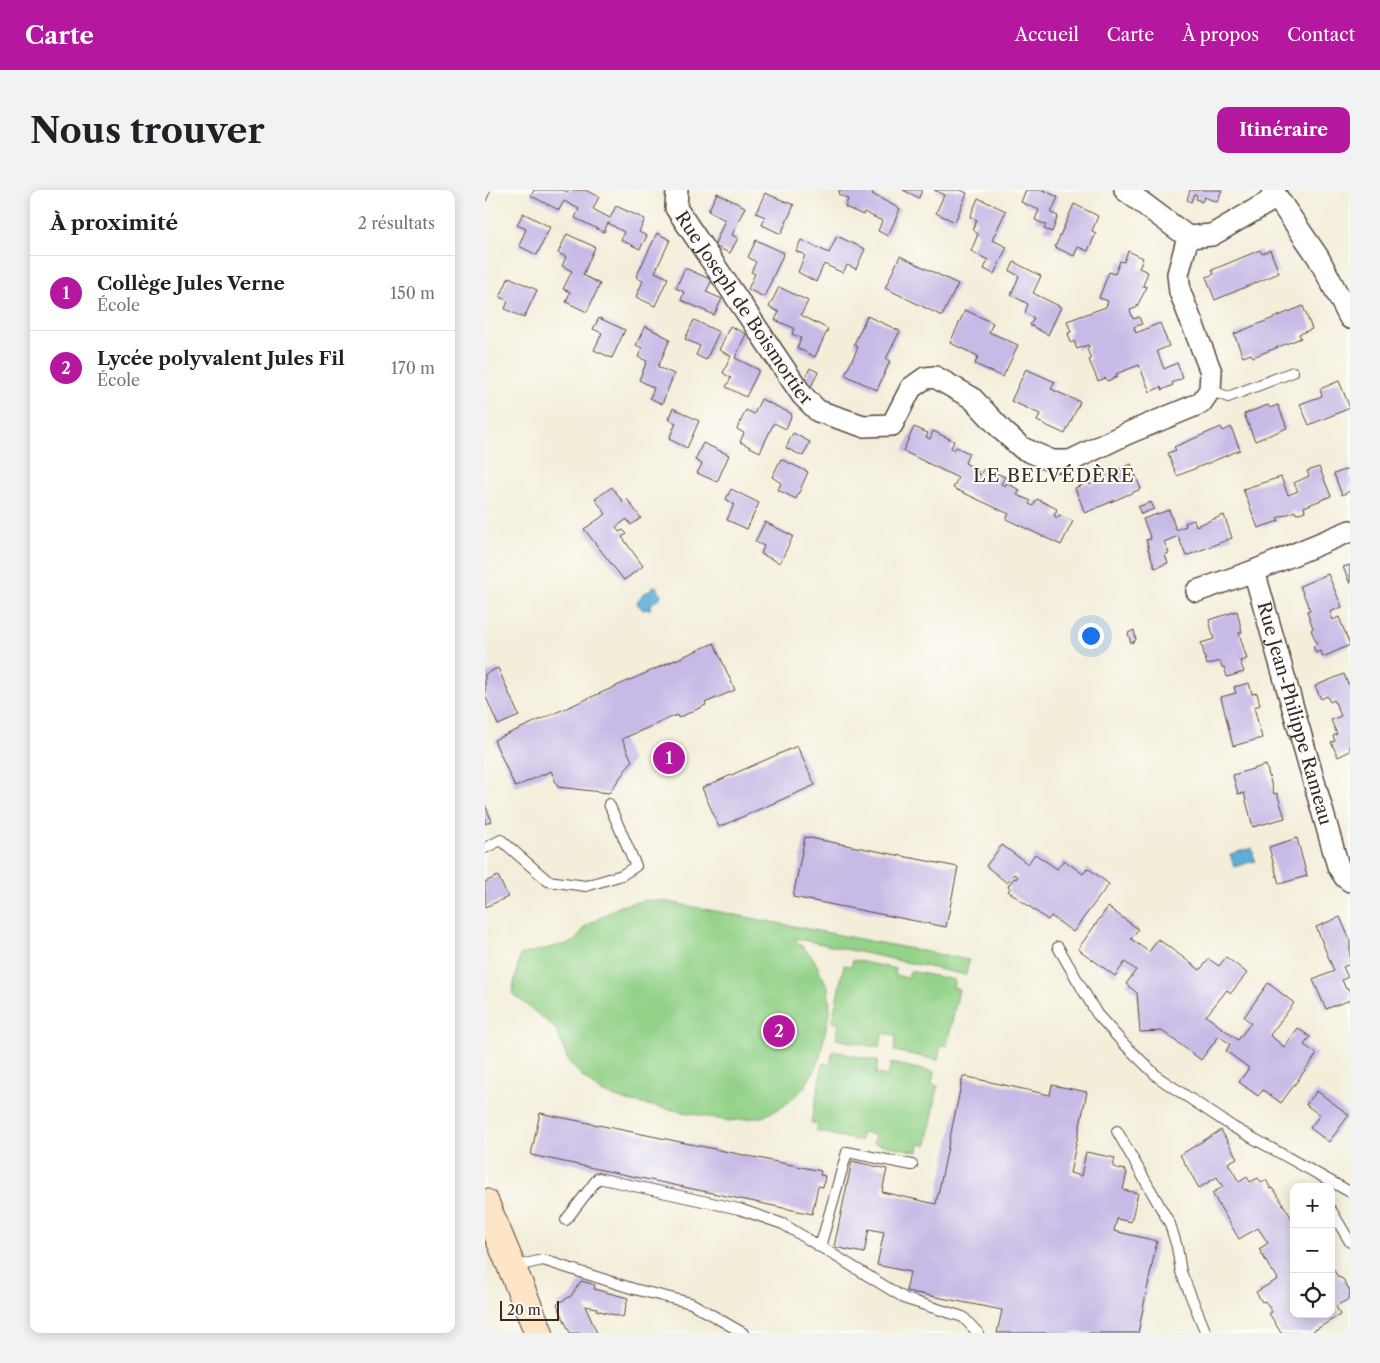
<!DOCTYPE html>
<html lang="fr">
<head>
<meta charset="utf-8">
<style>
	:root { --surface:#fff; --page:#f2f2f2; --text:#202124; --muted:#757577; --line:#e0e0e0; --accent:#b5179e }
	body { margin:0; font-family:"Libre Caslon Text",serif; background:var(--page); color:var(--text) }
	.controls { position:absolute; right:15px; bottom:15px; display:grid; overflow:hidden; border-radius:10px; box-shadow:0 2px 12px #0003 }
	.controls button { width:45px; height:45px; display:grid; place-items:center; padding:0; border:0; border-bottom:1px solid var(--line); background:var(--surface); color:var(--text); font:25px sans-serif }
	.scale { position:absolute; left:15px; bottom:12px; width:59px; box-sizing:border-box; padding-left:5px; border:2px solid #3b2a1e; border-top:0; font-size:14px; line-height:18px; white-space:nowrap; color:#3b2a1e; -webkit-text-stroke:4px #fdfcf7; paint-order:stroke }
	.you { position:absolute; left:605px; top:445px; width:18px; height:18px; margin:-12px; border:4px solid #fff; border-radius:50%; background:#1a73e8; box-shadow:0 0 0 8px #1a73e833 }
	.badge { display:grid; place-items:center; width:32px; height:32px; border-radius:50%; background:var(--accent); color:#fff; font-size:16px; font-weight:700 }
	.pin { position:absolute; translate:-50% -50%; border:2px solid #fff; box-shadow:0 1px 5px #0006 }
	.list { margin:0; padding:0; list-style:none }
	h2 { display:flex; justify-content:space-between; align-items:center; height:65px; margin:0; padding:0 20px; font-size:21px }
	h2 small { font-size:16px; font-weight:400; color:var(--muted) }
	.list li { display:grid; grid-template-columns:32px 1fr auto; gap:15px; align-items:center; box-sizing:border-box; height:75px; padding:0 20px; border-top:1px solid var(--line) }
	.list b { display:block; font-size:19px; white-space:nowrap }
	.list p { margin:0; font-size:16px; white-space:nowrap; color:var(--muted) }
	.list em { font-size:16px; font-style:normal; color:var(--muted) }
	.icon { flex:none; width:28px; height:28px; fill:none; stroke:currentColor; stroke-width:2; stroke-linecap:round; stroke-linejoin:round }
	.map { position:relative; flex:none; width:865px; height:1143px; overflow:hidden; border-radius:10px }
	header { display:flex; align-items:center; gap:30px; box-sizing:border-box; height:70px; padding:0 25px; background:var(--accent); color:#fff }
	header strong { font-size:24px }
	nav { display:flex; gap:28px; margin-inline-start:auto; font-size:18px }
	.intro { display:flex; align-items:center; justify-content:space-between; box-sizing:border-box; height:120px; padding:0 30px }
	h1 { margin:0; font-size:35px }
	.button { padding:12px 22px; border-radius:10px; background:var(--accent); color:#fff; font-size:18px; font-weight:700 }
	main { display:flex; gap:30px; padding:0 30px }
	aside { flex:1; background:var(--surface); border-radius:10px; box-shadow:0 2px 12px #0003 }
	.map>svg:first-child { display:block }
</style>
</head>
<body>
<header>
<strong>Carte</strong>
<nav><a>Accueil</a><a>Carte</a><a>À propos</a><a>Contact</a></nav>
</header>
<div class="intro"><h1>Nous trouver</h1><a class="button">Itinéraire</a></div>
<main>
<aside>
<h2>À proximité<small>2 résultats</small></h2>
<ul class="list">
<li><span class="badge">1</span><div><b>Collège Jules Verne</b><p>École</p></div><em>150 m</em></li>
<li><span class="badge">2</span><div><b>Lycée polyvalent Jules Fil</b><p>École</p></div><em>170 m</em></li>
</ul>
</aside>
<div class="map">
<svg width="865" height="1143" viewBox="0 0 865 1143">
	<rect width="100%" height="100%" fill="#fdfcf7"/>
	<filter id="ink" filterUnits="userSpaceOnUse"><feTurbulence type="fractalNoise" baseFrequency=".02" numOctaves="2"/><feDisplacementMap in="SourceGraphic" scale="10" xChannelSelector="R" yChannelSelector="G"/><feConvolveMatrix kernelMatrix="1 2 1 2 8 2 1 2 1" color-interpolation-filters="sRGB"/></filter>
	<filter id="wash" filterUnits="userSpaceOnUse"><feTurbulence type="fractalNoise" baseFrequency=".0096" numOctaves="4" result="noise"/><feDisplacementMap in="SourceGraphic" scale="20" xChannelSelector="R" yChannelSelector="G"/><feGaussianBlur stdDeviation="1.12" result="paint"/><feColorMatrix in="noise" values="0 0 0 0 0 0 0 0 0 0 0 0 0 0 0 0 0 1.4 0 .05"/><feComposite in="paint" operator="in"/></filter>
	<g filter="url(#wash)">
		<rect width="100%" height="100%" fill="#f3eeda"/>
		<path fill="#93d288" stroke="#677e53" d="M160,710L178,711L484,770L481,785L309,748L328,768L343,797L345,819L334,871L319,898L299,916L277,927L244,931L142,911L116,902L98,887L83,871L71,839L27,803L35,765L89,752L101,736L135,716Z
			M368,770L411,779L410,785L423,788L425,781L470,790L468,797L474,799L462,856L456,855L453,870L409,861L411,846L398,843L394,858L351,849L354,834L347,832L359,775L366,776Z
			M348,861L393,871L391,884L403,886L406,873L449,882L447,894L453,896L442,955L434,954L433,962L389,953L390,945L377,943L375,951L331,941L333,934L326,933L338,873L345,875Z"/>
		<path fill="#5daed8" stroke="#4c6c7b" d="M171,396L176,405C174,412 171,410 167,413L165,419L158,420L152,414L153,410L160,402L165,401L167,397Z
			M767,658L770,671L749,677L745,664Z"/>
		<g id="blocks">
			<path fill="#c6bae6" d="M0,0H6L0,13Z
				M49,0H78L83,2L84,0H100L114,7L108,19L125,28L131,16L160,29L154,42L162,46L155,59L136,50L139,42L123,33L119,42L90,28L94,19L79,11L74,20L46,6Z
				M355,0H389L387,4L415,19L403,46L393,41L397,31L379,22L378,25L360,17L363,9L353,4Z
				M418,0H437L434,8Z
				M449,0H475L482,3L470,32L451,23L459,5Z
				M541,0H560V1L573,7L566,23L573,26L567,42L559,39L561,35L550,30L554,20L536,12Z
				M705,0H737L732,12L719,7L717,12L711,9L712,5L709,4L706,12L702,10Z
				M232,3L260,17L247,45L253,48L245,63L229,56L240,30L223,21Z
				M280,3L309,15L296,44L277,35L280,27L271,23Z
				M493,8L521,21L507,50L522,57L509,84L499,79L503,70L486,61L493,44L488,40L492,30L485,27Z
				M589,14L613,26L607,41L611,43L603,61L593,57L589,66L570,57Z
				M38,23L65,37L52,65L34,56L41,39L32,35Z
				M172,43L185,50L170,82L183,88L170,116L151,107L158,91L151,87Z
				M82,44L110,57L98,85L115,94L102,122L81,112L85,102L78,99L87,81L77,76L81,67L73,63Z
				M352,46L380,59L371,79L362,75L358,83L339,74L331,92L313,82L320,65L311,61L316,50L344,63Z
				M271,50L299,63L279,107L263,99L270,84L266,82L271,72L263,67Z
				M775,60L777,64L785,60L794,83L730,110L721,87L729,84L727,80Z
				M643,61L658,68L654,78L663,82L658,96L662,97L651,118L645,120L648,129L654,127L657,134L649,137L651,143L675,133L684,156L672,161L679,179L692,173L698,188L687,193L688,195L677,200L676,197L665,202L654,175L631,184L632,187L622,191L621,188L613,191L604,170L606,169L602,159L604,158L603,155L592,159L589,151L586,153L583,143L586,142L582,131L621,117L623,111L614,108L624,82L630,84L635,71L639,72Z
				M415,66L473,94L457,126L400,98Z
				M529,72L556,86L548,103L576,117L563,145L545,135L549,128L540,123L543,114L526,105L534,86L525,81Z
				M200,78L227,90L221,102L237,109L229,125L196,110L199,102L191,98Z
				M24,87L52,100L39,128L20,119L23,111L15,107Z
				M294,97L323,111L316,125L343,139L330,167L312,158L316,148L307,144L309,138L290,130L294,122L284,117Z
				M818,116L827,139L814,144L816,148L768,167L766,164L758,167L749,144Z
				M480,120L508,133L504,142L533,155L518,187L490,174L493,166L465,153Z
				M382,126L415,141L401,169L405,171L392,200L360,185L373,157L369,154Z
				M114,128L140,140L127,168L109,160L117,143L108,139Z
				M209,130L234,142L221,170L211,165L215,156L200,149Z
				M160,136L185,149L173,177L189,184L177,214L165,208L169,198L154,190L162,171L153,167L157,158L151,155Z
				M245,136L261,144L250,168L274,180L261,207L241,197L246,188L238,183L246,166L234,160Z
				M325,178L333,182L326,197L318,193Z
				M541,179L570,192L566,199L595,212L580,244L552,231L555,224L526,211Z
				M854,191L865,218L824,235L815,214L837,206L835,199Z
				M276,209L307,224L301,239L289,233L275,262L255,252L259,243L252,239L261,220L269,224Z
				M783,215L785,218L793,215L802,238L770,251L759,224Z
				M188,218L214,231L202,258L184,249L191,233L183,229Z
				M429,237L443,243L441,247L445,249L448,241L469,251L466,258L469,260L471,257L484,263L480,273L493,280L492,283L495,285L499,278L520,287L516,294L520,296L521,293L535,300L532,305L546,311L544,314L548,316L552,309L572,319L569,326L573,328L574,325L588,331L576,355L521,329L524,324L468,298L473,288L418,261Z
				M736,237L738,241L746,237L755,260L692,286L683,263L691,260L689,257Z
				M308,243L325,252L318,266L301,258Z
				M218,253L244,265L232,292L212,283L217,274L210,270Z
				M296,269L323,282L311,309L293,300L296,293L287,287Z
				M646,274L656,299L600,323L590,298L604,292L605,295L609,293L606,286L616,282L627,277L630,285L634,283L632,280Z
				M834,277L846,306L819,317L820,321L811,324L810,321L801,325L792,328L794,331L773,338L758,299L796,287L803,305L813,301L809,293L824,286L822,281Z
				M865,278V301L857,305L849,284Z
				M127,297L138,312L142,309L156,328L146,335L142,329L131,337L134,342L138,340L142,344L137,347L158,376L139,390L99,339L121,324L110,309Z
				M246,299L274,313L262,339L242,330L249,314L241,309Z
				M666,312L669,319L656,324L653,317Z
				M684,320L691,340L701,336L700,333L709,330L711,336L739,325L747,348L701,366L693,346L679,352L684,363L680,365L683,373L670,378L663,359H664L661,350L666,349L658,329Z
				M280,332L308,346L295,373L276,364L279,356L270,352Z
				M865,375V394L858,377Z
				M843,384L857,417L845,422L848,430L854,427L865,455L838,467L835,461L831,463L828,456L832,454L826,440L828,438L822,421L825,420L815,396Z
				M752,421L757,442L754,443L762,469L755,471L759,482L742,487L739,477H737L735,471L722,475L716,453L729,449L724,430Z
				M649,440L651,450L646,453L643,443Z
				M229,453L250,500L220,513L221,515L193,528L192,525L137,549L147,571L124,603L73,597L66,581L30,597L9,550Z
				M13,478L34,526L13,535L0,505V484Z
				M859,484L863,494L865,493V561L853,567L846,552L850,551L848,546L852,544L846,530L856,526L849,510L845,512L842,506L836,509L830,496Z
				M764,493L767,504L772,503L775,515L769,517L777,548L748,556L736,507L751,503L749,497Z
				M312,556L330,595L234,637L217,598Z
				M781,575L789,604L792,603L800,628L768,637L759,603L753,604L748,585Z
				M0,615L7,631L0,634Z
				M320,647L473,677L461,737L308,707Z
				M812,648L822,686L794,694L784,657Z
				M517,655L543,674L550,664L572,679L579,670L598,684L603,678L624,694L588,742L566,726L563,730L523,701L525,698L523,696L529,688L531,689L533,687L529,684L522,693L501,676Z
				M13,686L23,707L0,717V692Z
				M623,717L653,739L646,749L664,762L673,749L715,780L724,769L734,776L741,767L762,783L746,803L742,800L721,826L753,850L766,833L759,827L783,793L809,813L785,845L799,857L813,838L825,847L819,855L832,864L796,913L778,900L773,906L754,892L764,878L741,861L745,854L734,846L716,870L677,841L655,842L652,803L641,794L651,780L640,772L630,786L593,759Z
				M855,727L865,750V774L858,777L863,787L857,790L861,799L863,798L865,804V810L841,819L828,790L849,781L831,737Z
				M478,886L565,905L567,895L602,902L585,983L596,986L601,962L630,968L628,977L640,980L642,982L638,1000L653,1003L646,1032L632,1029L629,1041L672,1051L653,1143H512L517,1120L421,1101L425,1082L392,1075L399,1042L384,1039L379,1063L349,1057L367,971L402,979L397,1002L451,1014Z
				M832,901L864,925L844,952L825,938L835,925L821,915Z
				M55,923L336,981L335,985L340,986L338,997L333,996L327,1024L46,965Z
				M736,940L752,968L743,973L754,992L762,987L765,992L773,988L776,992L781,990L786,999L788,998L809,1032V1124H846V1075L853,1087L858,1089L865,1101L864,1109L851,1116L855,1125L825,1143H796L784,1123L787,1122L780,1111L777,1112L771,1102L793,1089L789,1082H787L774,1059L783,1053L773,1038L754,1049L727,1003L738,997L732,987L714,998L695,965Z
				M96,1091L110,1095L109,1099L143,1108L138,1127L111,1120L112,1118L100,1116L112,1143H85L72,1114L86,1106Z"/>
		</g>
	</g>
	<g filter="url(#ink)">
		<use href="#blocks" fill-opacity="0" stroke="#57473a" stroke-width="1"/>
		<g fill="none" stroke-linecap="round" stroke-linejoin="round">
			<defs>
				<path id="lane" d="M725,200L743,207L808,182
					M0,658L16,650L63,691L101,696L137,685L151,676L124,614
					M573,757L612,824L638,853L674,888L748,937L865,1002
					M632,941L685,1034L692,1057L696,1082L721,1143
					M846,1020L865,1052
					M81,1030L113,988L254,1019L298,1034L421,1109L478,1127L493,1143
					M335,1057L362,962L427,975
					M27,1077L58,1070L149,1099L206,1113L258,1143"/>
				<g id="street">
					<path id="s1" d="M192,0L191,18L317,205L333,221L378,236L407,235L426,198L440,188L450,187L487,208L518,241L537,258L567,271H585L641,244L716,213L725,200L726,182L695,102L693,84L703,47"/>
					<path d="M640,0L703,47L727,45L792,7"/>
					<path d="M787,0L833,67L865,128"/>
					<path id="s2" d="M769,381L853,676L860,687L865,691"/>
					<path d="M712,401L769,381L865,341"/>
				</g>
				<path id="secondary" d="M0,1013L54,1143"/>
			</defs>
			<use href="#lane" stroke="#57473a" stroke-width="12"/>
			<use href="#street" stroke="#57473a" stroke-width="24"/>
			<use href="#secondary" stroke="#57473a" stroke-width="30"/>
			<use href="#lane" stroke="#fff" stroke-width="10"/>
			<use href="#street" stroke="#fff" stroke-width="21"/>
			<use href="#secondary" stroke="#fde5c5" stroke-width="28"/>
		</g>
	</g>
	<g text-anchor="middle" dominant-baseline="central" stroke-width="4" stroke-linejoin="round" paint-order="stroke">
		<g font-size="18" fill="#3b2a1e" stroke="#fdfcf7">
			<text stroke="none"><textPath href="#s1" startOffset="139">Rue Joseph de Boismortier</textPath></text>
			<text stroke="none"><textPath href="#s2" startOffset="148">Rue Jean-Philippe Rameau</textPath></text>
		</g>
		<g font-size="19" letter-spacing="1" fill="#3b2a1e" stroke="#fdfcf7">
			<text x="569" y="285">LE BELVÉDÈRE</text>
		</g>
	</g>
</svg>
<div class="controls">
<button>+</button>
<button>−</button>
<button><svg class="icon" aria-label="locate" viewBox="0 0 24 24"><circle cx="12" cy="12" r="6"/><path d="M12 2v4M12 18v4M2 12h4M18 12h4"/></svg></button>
</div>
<div class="scale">20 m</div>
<div class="you"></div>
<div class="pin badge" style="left:184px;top:568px">1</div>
<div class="pin badge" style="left:294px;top:841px">2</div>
</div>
</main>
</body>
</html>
